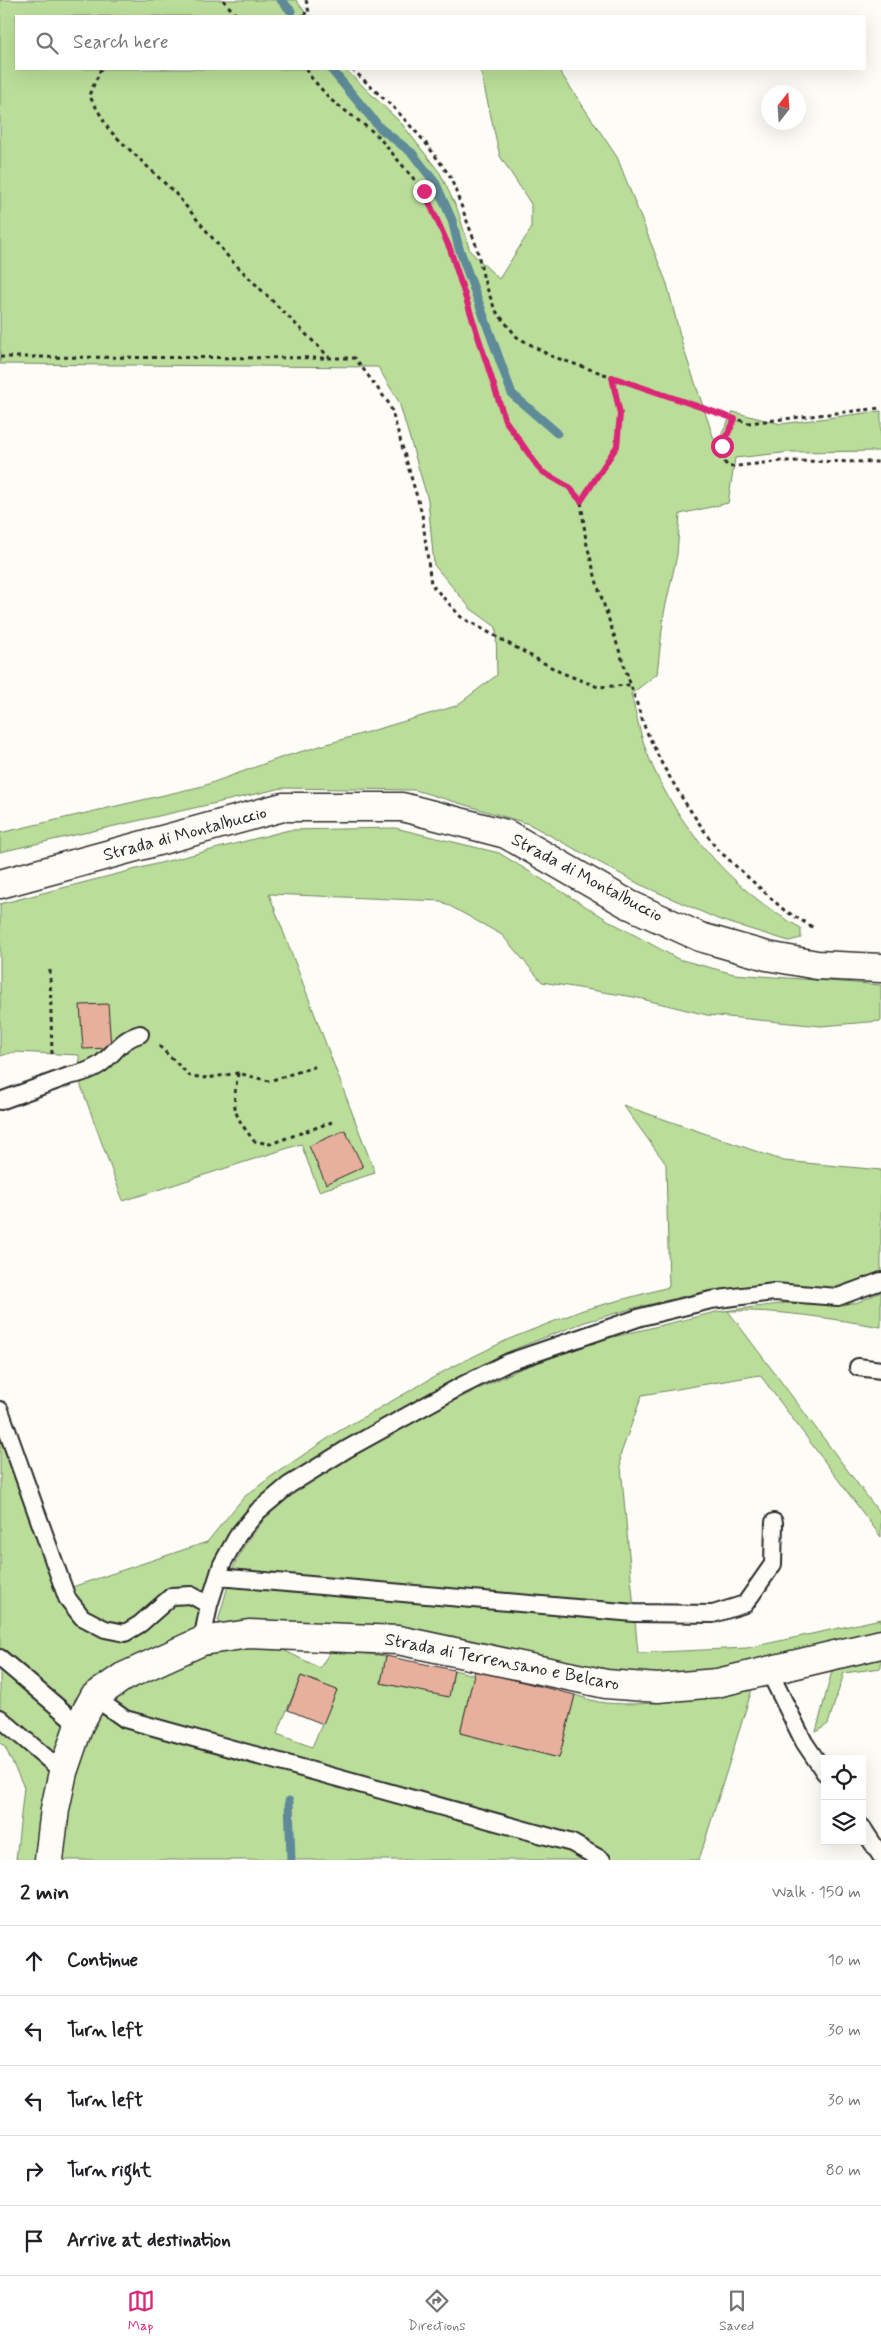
<!DOCTYPE html>
<html lang="en">
<head>
<meta charset="utf-8">
<style>
	:root { --surface:#fff; --page:#f2f2f2; --text:#202124; --muted:#757577; --line:#e0e0e0; --accent:#db2777 }
	body { margin:0; font-family:Mynerve,sans-serif; background:var(--page); color:var(--text) }
	.controls { position:absolute; right:15px; bottom:15px; display:grid; overflow:hidden; border-radius:0px; box-shadow:0 5px 20px #0002 }
	.controls button { width:45px; height:45px; display:grid; place-items:center; padding:0; border:0; border-bottom:1px solid var(--line); background:var(--surface); color:var(--text); font:25px sans-serif }
	.compass { position:absolute; left:761px; top:85px; width:45px; height:45px; border-radius:50%; background:var(--surface); box-shadow:0 5px 20px #0002; rotate:17deg }
	.stop { position:absolute; width:15px; height:15px; margin:-11px; border:4px solid #db2777; border-radius:50%; background:#fff }
	.stop.end { background:#db2777; border-color:#fff; box-shadow:0 1px 5px #0008 }
	.list { margin:0; padding:0; list-style:none }
	h2 { display:flex; justify-content:space-between; align-items:center; height:65px; margin:0; padding:0 20px; font-size:21px }
	h2 small { font-size:16px; font-weight:400; color:var(--muted) }
	.list li { display:grid; grid-template-columns:32px 1fr auto; gap:15px; align-items:center; box-sizing:border-box; height:70px; padding:0 20px; border-top:1px solid var(--line) }
	.list b { display:block; font-size:19px; white-space:nowrap }
	.list em { font-size:16px; font-style:normal; color:var(--muted) }
	.icon { flex:none; width:28px; height:28px; fill:none; stroke:currentColor; stroke-width:2; stroke-linecap:round; stroke-linejoin:round }
	.map { position:relative; flex:none; width:881px; height:1860px; overflow:hidden }
	.search { position:absolute; background:var(--surface); box-shadow:0 5px 20px #0002; left:15px; right:15px; top:15px; height:55px; display:flex; align-items:center; gap:12px; box-sizing:border-box; padding:0 18px; border-radius:0px; color:var(--muted); font-size:19px }
	.sheet { height:415px; background:var(--surface) }
	nav { display:flex; justify-content:space-around; align-items:center; box-sizing:border-box; height:70px; border-top:1px solid var(--line); background:var(--surface); font-size:14px; color:var(--muted) }
	nav a { display:grid; justify-items:center; gap:2px }
	nav .on { color:var(--accent) }
	.map>svg:first-child { display:block }
</style>
</head>
<body>
<div class="map">
<svg width="881" height="1860" viewBox="0 0 881 1860">
	<rect width="100%" height="100%" fill="#fdfcf7"/>
	<filter id="ink" filterUnits="userSpaceOnUse"><feTurbulence type="fractalNoise" baseFrequency=".02" numOctaves="2"/><feDisplacementMap in="SourceGraphic" scale="10" xChannelSelector="R" yChannelSelector="G"/><feConvolveMatrix kernelMatrix="1 2 1 2 8 2 1 2 1" color-interpolation-filters="sRGB"/></filter>
	<g filter="url(#ink)">
		<path fill="#bade99" stroke="#728462" fill-rule="evenodd" d="M0,0H296L308,16H16V69H345L402,124L440,173L458,211L470,251L499,279L531,229V204L500,156L480,69H558L617,157L667,284L683,347L716,445L733,412L781,424L881,411V451L791,452L735,458L728,503L680,514L677,555L664,613L657,674L631,694C635,709 638,724 642,738C665,814 732,892 801,928V938L789,941L720,920L639,884L529,824L415,790L282,788L0,852V833L203,786L283,757L456,706L497,675L496,627L471,609L434,565L428,500L399,402L378,367L0,364Z
			M395,828L499,853L611,922L678,959L734,974L881,985V1021L821,1026L707,1015L634,997L542,982L502,935L441,901L269,894L375,1173L319,1191L301,1144L123,1201L81,1086L79,1055L14,1052L0,1056V904L289,830Z
			M623,1105L784,1161L881,1170V1272L830,1289L773,1283L707,1291L634,1308L585,1322L512,1350L456,1378L345,1441L283,1483L253,1507L197,1627L98,1678L74,1700L95,1714L128,1689L169,1669L208,1655L244,1647L275,1646L320,1668L331,1650L386,1656L381,1683L449,1696L454,1670L474,1675L460,1733L559,1758L575,1695C585,1698 595,1702 605,1703C654,1707 705,1697 753,1686L699,1860H16L24,1787L5,1747L0,1743V1438L57,1592L207,1542L244,1497L272,1476L339,1431L450,1368L509,1339L583,1310L669,1287L666,1164ZM301,1676L337,1690L312,1747L277,1734Z
			M881,1292V1327C835,1319 775,1309 728,1311L881,1515V1537L760,1375L642,1395L620,1456L638,1653L747,1648L881,1619V1631L713,1669L651,1677L222,1625L218,1621L233,1568L244,1546L265,1518L296,1491L348,1458L441,1407L520,1369L605,1339L716,1312L787,1303H856Z
			M881,1651V1668L844,1673L828,1724L816,1732L832,1671L843,1662Z"/>
		<g fill="none" stroke-linecap="round" stroke-linejoin="round">
			<path stroke="#5f8b99" stroke-width="9" d="M281,0L291,11
				M331,69L380,128L412,153L436,184L452,220L459,248L512,394L557,433
				M289,1801L291,1860"/>
		</g>
		<path fill="#e7b09c" stroke="#2b2b2b" d="M108,1004L111,1048L83,1049L80,1005Z
			M345,1130L363,1167L326,1184L309,1146Z
			M386,1656L454,1670L449,1697L381,1683Z
			M475,1670L575,1695L559,1758L460,1733Z
			M301,1676L337,1690L323,1724L288,1710Z"/>
		<g fill="none" stroke-linecap="round" stroke-linejoin="round">
			<defs>
				<path id="service" d="M0,1101L69,1076C79,1074 90,1071 99,1065C115,1054 119,1040 140,1034
					M858,1367L881,1370
					M0,1410L67,1598L82,1617L105,1629L125,1633L140,1624L172,1596L191,1595L209,1605
					M218,1577L634,1613L713,1614L745,1604L773,1564L774,1522
					M202,1641L209,1605L222,1564L238,1535L258,1511L289,1485L347,1449L461,1386L509,1362L641,1317L711,1300L774,1292L838,1297L881,1281
					M0,1658L79,1725
					M769,1671L804,1742L825,1773
					M94,1697L125,1719L572,1843L602,1860
					M0,1718L63,1772
					M862,1827L881,1856"/>
				<path id="tertiary" d="M0,884L283,807H402L506,834L628,904L700,937L767,956L817,965L881,968
					M49,1860L55,1809L63,1772L79,1725L94,1697L123,1677L202,1641L249,1634L398,1640L606,1684L658,1688L717,1683L881,1644"/>
			</defs>
			<use href="#service" stroke="#2b2b2b" stroke-width="20"/>
			<use href="#tertiary" stroke="#2b2b2b" stroke-width="31"/>
			<path stroke="#2b2b2b" stroke-width="3" stroke-dasharray="4 4" stroke-linecap="butt" d="M223,0L237,16
				M306,0L310,16
				M305,16L306,8
				M101,69L89,95L109,130L175,193L230,259L330,358
				M307,69L309,75L331,100L376,134L424,191L450,249L505,420L541,471L569,487L581,501L586,541L598,587L645,728L662,764L684,801L716,848L784,910L814,928
				M352,69L397,111L425,142L450,176L476,245L484,280L495,310L517,337L551,356L748,423L881,408
				M0,357L355,358L390,405L422,514L431,584L461,617L560,672L598,687L631,685
				M735,419L722,445L720,458L729,467L782,461L881,462
				M581,501L617,446L620,414L612,378
				M50,970L52,1056
				M159,1046L190,1076L207,1078L238,1073L269,1081L317,1066
				M238,1073C232,1110 232,1112 254,1141L270,1144L332,1122"/>
			<use href="#service" stroke="#fdfcf7" stroke-width="16"/>
			<use href="#tertiary" stroke="#fdfcf7" stroke-width="28"/>
		</g>
	</g>
	<g fill="none" stroke-linecap="round" stroke-linejoin="round" filter="url(#ink)">
		<path stroke="#db2777" stroke-width="6" d="M424,191L450,249L505,420L541,471L569,487L581,501L617,446L620,414L612,377L735,419L722,446"/>
	</g>
	<g text-anchor="middle" dominant-baseline="central" stroke-width="4.5" stroke-linejoin="round" paint-order="stroke">
		<g font-size="18" fill="#2b2b2b" stroke="#fdfcf7">
			<text transform="translate(185 834) rotate(-15)">Strada di Montalbuccio</text>
			<text transform="translate(587 878) rotate(28)">Strada di Montalbuccio</text>
			<text transform="translate(502 1662) rotate(11)">Strada di Terrensano e Belcaro</text>
		</g>
	</g>
</svg>
<div class="controls">
<button><svg class="icon" aria-label="locate" viewBox="0 0 24 24"><circle cx="12" cy="12" r="6"/><path d="M12 2v4M12 18v4M2 12h4M18 12h4"/></svg></button>
<button><svg class="icon" aria-label="layers" viewBox="0 0 24 24"><path d="M12 4l9 5-9 5-9-5zM3 14l9 5 9-5"/></svg></button>
</div>
<svg class="compass" viewBox="-18 -18 36 36"><path d="M0-13l5 13h-10z" fill="#e53935"/><path d="M0 13l5-13h-10z" fill="#757577"/></svg>
<div class="stop" style="left:722px;top:446px"></div>
<div class="stop end" style="left:424px;top:191px"></div>
<div class="search"><svg class="icon" aria-label="search" viewBox="0 0 24 24"><circle cx="10" cy="10" r="6"/><path d="M15 15l6 6"/></svg>Search here</div>
</div>
<section class="sheet">
<h2>2 min<small>Walk · 150 m</small></h2>
<ul class="list">
<li><svg class="icon" aria-label="ahead" viewBox="0 0 24 24"><path d="M12 20V5M6 11l6-6 6 6"/></svg><div><b>Continue</b></div><em>10 m</em></li>
<li><svg class="icon" aria-label="left" viewBox="0 0 24 24"><path d="M17 20v-9H6M10 6l-5 5 5 5"/></svg><div><b>Turn left</b></div><em>30 m</em></li>
<li><svg class="icon" aria-label="left" viewBox="0 0 24 24"><path d="M17 20v-9H6M10 6l-5 5 5 5"/></svg><div><b>Turn left</b></div><em>30 m</em></li>
<li><svg class="icon" aria-label="right" viewBox="0 0 24 24"><path d="M7 20v-9h11M14 6l5 5-5 5"/></svg><div><b>Turn right</b></div><em>80 m</em></li>
<li><svg class="icon" aria-label="arrive" viewBox="0 0 24 24"><path d="M6 21V4h12l-3 4 3 4H6"/></svg><div><b>Arrive at destination</b></div></li>
</ul>
</section>
<nav>
<a class="on"><svg class="icon" aria-label="map" viewBox="0 0 24 24"><path d="M3 6l6-2 6 2 6-2v14l-6 2-6-2-6 2zM9 4v14M15 6v14"/></svg>Map</a>
<a><svg class="icon" aria-label="directions" viewBox="0 0 24 24"><path d="M12 3l9 9-9 9-9-9zM9 14v-3h6M13 9l2 2-2 2"/></svg>Directions</a>
<a><svg class="icon" aria-label="saved" viewBox="0 0 24 24"><path d="M7 4h10v16l-5-4-5 4z"/></svg>Saved</a>
</nav>
</body>
</html>
